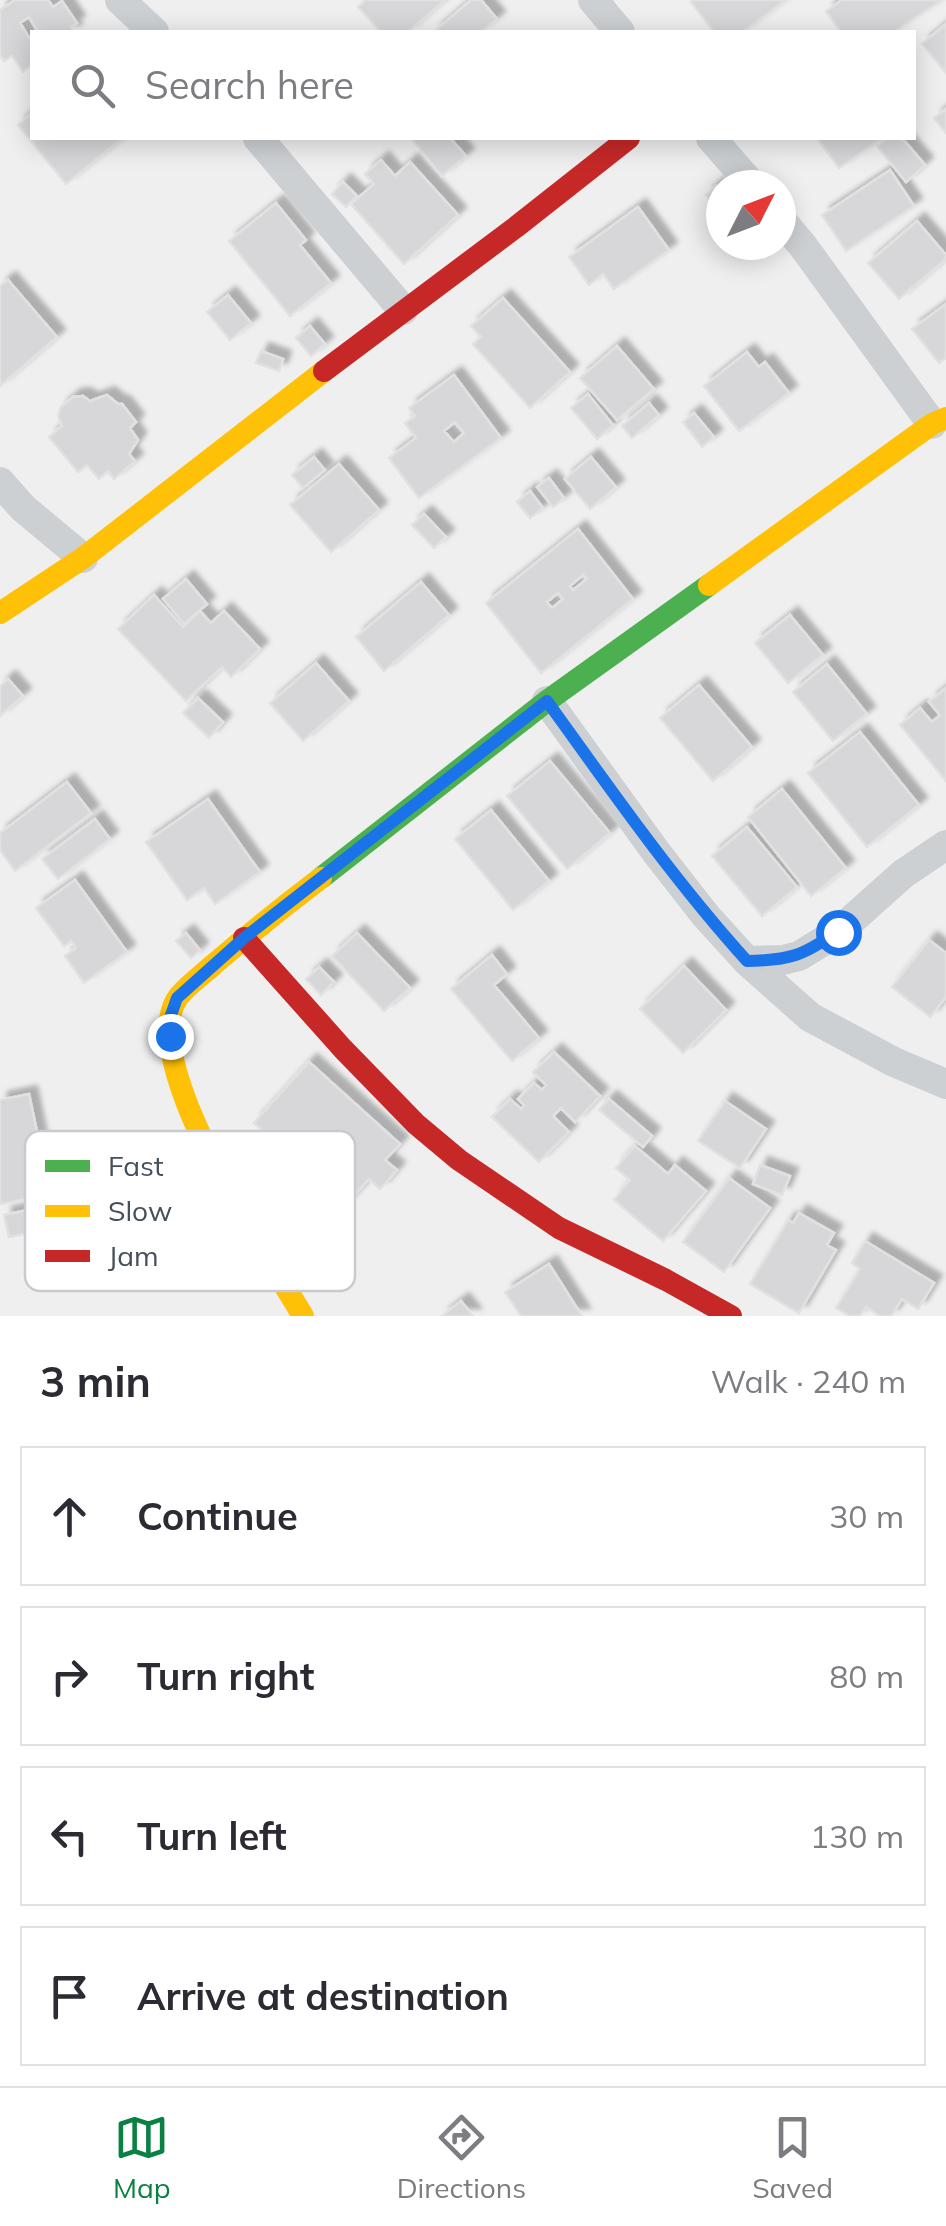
<!DOCTYPE html>
<html lang="en">
<head>
<meta charset="utf-8">
<style>
	:root { --surface:#fff; --page:#f7f7f7; --text:#2b2b33; --muted:#7c7c81; --line:#e1e1e2; --accent:#0b8043 }
	body { margin:0; font-family:Mulish,sans-serif; background:var(--page); color:var(--text) }
	.compass { position:absolute; left:706px; top:170px; width:90px; height:90px; border-radius:50%; background:var(--surface); box-shadow:0 5px 25px #0003; rotate:48deg }
	.stop { position:absolute; width:30px; height:30px; margin:-22px; border:8px solid #1a73e8; border-radius:50%; background:#fff }
	.stop.end { background:#1a73e8; border-color:#fff; box-shadow:0 2px 10px #0008 }
	.list { margin:0; padding:0; list-style:none }
	h2 { display:flex; justify-content:space-between; align-items:center; height:130px; margin:0; padding:0 40px; font-size:42px }
	h2 small { font-size:32px; font-weight:400; color:var(--muted) }
	.list li { display:grid; grid-template-columns:65px 1fr auto; gap:30px; align-items:center; box-sizing:border-box; height:140px; margin:0 20px 20px; padding:0 20px; border:2px solid var(--line); border-radius:0px }
	.list b { display:block; font-size:38px; white-space:nowrap }
	.list em { font-size:32px; font-style:normal; color:var(--muted) }
	.icon { flex:none; width:55px; height:55px; fill:none; stroke:currentColor; stroke-width:2; stroke-linecap:round; stroke-linejoin:round }
	.map { position:relative; flex:none; width:946px; height:1316px; overflow:hidden }
	.search { position:absolute; background:var(--surface); box-shadow:0 5px 25px #0003; left:30px; right:30px; top:30px; height:110px; display:flex; align-items:center; gap:25px; box-sizing:border-box; padding:0 35px; border-radius:0px; color:var(--muted); font-size:38px }
	.sheet { height:770px; background:var(--surface) }
	nav { display:flex; justify-content:space-around; align-items:center; box-sizing:border-box; height:140px; border-top:2px solid var(--line); background:var(--surface); font-size:28px; color:var(--muted) }
	nav a { display:grid; justify-items:center; gap:5px }
	nav .on { color:var(--accent) }
	.map>svg:first-child { display:block }
</style>
</head>
<body>
<div class="map">
<svg width="946" height="1316" viewBox="0 0 946 1316">
	<defs>
		<filter id="shadow"><feDropShadow dx="8" dy="-8" stdDeviation="2.5" flood-color="#0004"/></filter>
	</defs>
	<rect width="100%" height="100%" fill="#f0efef"/>
	<path fill="#d7d7d9" stroke="#e1e1e2" stroke-width="2.5" fill-rule="evenodd" filter="url(#shadow)" d="M15,0H48L53,7L62,1L77,23L71,27L74,32H38L29,17L20,23L29,38L32,36V65L23,72L12,56L4,61L0,55V10Z
		M365,0H445L408,32H381L358,7Z
		M471,0H481L497,19L481,32H434Z
		M694,0H786L743,32H714L691,2Z
		M842,0H942L894,32H841L826,11Z
		M946,24V73L922,44Z
		M946,109V133L934,118Z
		M32,113V138H123L66,184L18,125Z
		M411,138H450L466,156L442,176Z
		M817,138H882L839,168Z
		M887,138H902L925,165L906,182L877,146Z
		M381,160L395,176L410,162L458,215L404,264L351,204L374,184L365,174Z
		M890,170L914,206L846,251L822,215Z
		M343,182L357,196L346,207L332,194Z
		M716,186L721,191V201L716,206L706,195Z
		M276,203L306,240L300,245L331,283L290,316L229,241Z
		M638,207L669,250L614,289L603,274L589,285L569,257Z
		M917,221L946,255V259L899,299L868,263Z
		M8,280L57,337L0,386V286Z
		M228,295L251,323L230,340L207,312Z
		M503,298L570,372L530,408L473,344L481,337L471,326Z
		M946,304V358L939,363L912,329Z
		M310,326L325,344L311,356L296,338Z
		M617,346L654,389L617,420L580,378Z
		M261,351L283,359L279,371L256,363Z
		M747,352L759,367L765,362L789,393L739,431L704,386Z
		M454,375L501,438L419,498L389,458L416,438L405,423L415,416L409,408ZM455,422L464,433L454,442L444,431Z
		M588,394L613,425L597,439L571,408Z
		M107,395L118,404H122L136,422L130,428L138,440L129,454L135,461L114,479L108,471L99,479L87,465L78,472L49,437L62,426L58,416L61,407L73,397L83,396L90,401Z
		M649,403L659,415L632,438L622,426Z
		M694,413L714,437L702,447L683,422Z
		M314,457L325,470L303,488L292,475Z
		M591,457L616,487L590,509L565,479Z
		M339,464L379,510L331,552L290,505Z
		M549,478L564,498L553,507L537,487Z
		M530,491L543,508L530,518L517,502Z
		M424,514L446,537L434,548L412,525Z
		M578,529L633,599L541,673L486,603ZM583,575L587,579L573,590L570,586ZM558,593L563,599L552,608L547,602Z
		M186,579L207,604L184,624L163,599Z
		M421,582L449,615L384,671L356,637Z
		M154,595L183,627L200,611L211,623L224,611L260,649L231,677L222,667L186,701L118,629Z
		M790,615L823,655L788,683L755,643Z
		M316,663L349,701L303,741L270,703Z
		M827,664L867,714L833,741L793,692Z
		M8,679L23,696L0,716V686Z
		M699,685L752,747L713,781L660,718Z
		M946,688V781L900,725L920,708L932,722L940,715L929,702Z
		M198,698L223,722L209,738L183,713Z
		M860,732L919,805L867,847L808,773Z
		M550,761L610,833L567,869L507,796Z
		M67,782L91,813L15,871L0,850V833Z
		M782,789L846,868L811,896L748,817Z
		M208,799L260,872L215,904L204,888L187,900L146,842Z
		M491,810L549,881L513,910L455,839Z
		M95,819L110,839L58,879L42,859Z
		M747,827L797,887L762,916L712,856Z
		M75,880L127,952L84,983L65,956L76,948L71,941L64,946L36,908Z
		M186,933L200,950L191,958L176,941Z
		M357,933L410,988L384,1011L332,956Z
		M929,940L946,953V997L930,1017L892,987Z
		M492,955L507,974L494,985L539,1038L512,1061L451,989Z
		M684,966L726,1010L683,1053L640,1009Z
		M319,967L334,982L321,995L306,979Z
		M554,1052L600,1096L575,1122L561,1108L553,1116L569,1132L539,1162L492,1117L510,1099L521,1109L524,1105L518,1099L534,1083L542,1090L546,1085L533,1072Z
		M309,1062L400,1144L385,1160L397,1170L380,1189L369,1179L344,1206L254,1123Z
		M29,1094L50,1194L0,1204V1100Z
		M609,1099L652,1136L643,1147L599,1110Z
		M725,1101L766,1129L740,1168L698,1141Z
		M635,1146L668,1174L675,1165L706,1191L663,1241L614,1200L630,1180L616,1168Z
		M760,1165L790,1176L782,1195L753,1184Z
		M729,1178L770,1208L724,1272L683,1242Z
		M52,1205L56,1228L9,1237L4,1215Z
		M799,1213L834,1233L827,1245L836,1250L799,1313L750,1284L788,1220L793,1223Z
		M865,1241L934,1283L918,1309L902,1299L891,1316H880L866,1307L860,1316H850L836,1308L860,1269L852,1263Z
		M549,1264L582,1316H521L505,1292Z
		M461,1301L473,1316H442Z"/>
	<g fill="none" stroke-linecap="round" stroke-linejoin="round">
		<path stroke="#cdd0d3" stroke-width="30" d="M120,0L154,32
			M593,0L620,32
			M258,138L403,310
			M711,138L752,185
			M781,220L803,246L932,424
			M0,482L23,508L83,558
			M547,701L656,852L706,916L747,961L810,1017L894,1062L946,1084
			M747,961L783,960L799,956L838,932L903,874L946,845"/>
		<path stroke="#4caf50" stroke-width="22" d="M321,878L547,701L709,585"/>
		<path stroke="#ffc107" stroke-width="22" d="M709,585L932,424L946,418
			M0,613L83,558L324,371
			M303,1316C270,1260 132,1055 179,996C188,985 202,975 213,965C248,935 284,906 321,878"/>
		<path stroke="#c62828" stroke-width="22" d="M324,371L516,227L629,138
			M244,938L343,1049L416,1124L459,1160L559,1228L666,1280L731,1316"/>
	</g>
	<g fill="none" stroke-linecap="round" stroke-linejoin="round">
		<path stroke="#1a73e8" stroke-width="12" d="M170,1036L171,1015L177,998L244,938L547,701C611,790 673,879 747,961C793,960 799,956 838,932"/>
	</g>
	<rect x="25" y="1131" width="330" height="160" rx="15" fill="#fff" stroke="#c7cace" stroke-width="2.5"/>
	<rect x="45" y="1160" width="45" height="12" fill="#4caf50"/>
	<rect x="45" y="1205" width="45" height="12" fill="#ffc107"/>
	<rect x="45" y="1250" width="45" height="12" fill="#c62828"/>
	<g font-size="28" fill="#45505d">
		<text x="108" y="1176">Fast</text>
		<text x="108" y="1221">Slow</text>
		<text x="108" y="1266">Jam</text>
	</g>
</svg>
<svg class="compass" viewBox="-18 -18 36 36"><path d="M0-13l5 13h-10z" fill="#e53935"/><path d="M0 13l5-13h-10z" fill="#7c7c81"/></svg>
<div class="stop" style="left:838px;top:932px"></div>
<div class="stop end" style="left:170px;top:1036px"></div>
<div class="search"><svg class="icon" aria-label="search" viewBox="0 0 24 24"><circle cx="10" cy="10" r="6"/><path d="M15 15l6 6"/></svg>Search here</div>
</div>
<section class="sheet">
<h2>3 min<small>Walk · 240 m</small></h2>
<ul class="list">
<li><svg class="icon" aria-label="ahead" viewBox="0 0 24 24"><path d="M12 20V5M6 11l6-6 6 6"/></svg><div><b>Continue</b></div><em>30 m</em></li>
<li><svg class="icon" aria-label="right" viewBox="0 0 24 24"><path d="M7 20v-9h11M14 6l5 5-5 5"/></svg><div><b>Turn right</b></div><em>80 m</em></li>
<li><svg class="icon" aria-label="left" viewBox="0 0 24 24"><path d="M17 20v-9H6M10 6l-5 5 5 5"/></svg><div><b>Turn left</b></div><em>130 m</em></li>
<li><svg class="icon" aria-label="arrive" viewBox="0 0 24 24"><path d="M6 21V4h12l-3 4 3 4H6"/></svg><div><b>Arrive at destination</b></div></li>
</ul>
</section>
<nav>
<a class="on"><svg class="icon" aria-label="map" viewBox="0 0 24 24"><path d="M3 6l6-2 6 2 6-2v14l-6 2-6-2-6 2zM9 4v14M15 6v14"/></svg>Map</a>
<a><svg class="icon" aria-label="directions" viewBox="0 0 24 24"><path d="M12 3l9 9-9 9-9-9zM9 14v-3h6M13 9l2 2-2 2"/></svg>Directions</a>
<a><svg class="icon" aria-label="saved" viewBox="0 0 24 24"><path d="M7 4h10v16l-5-4-5 4z"/></svg>Saved</a>
</nav>
</body>
</html>
